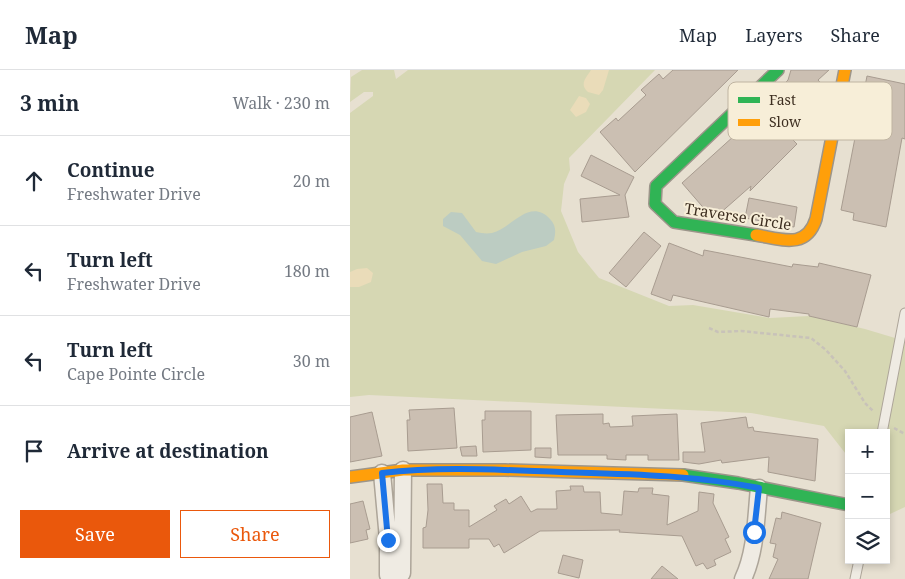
<!DOCTYPE html>
<html lang="en">
<head>
<meta charset="utf-8">
<style>
	:root { --surface:#fff; --page:#f6f6f7; --text:#1f2937; --muted:#747a83; --line:#e0e1e3; --accent:#ea580c }
	body { margin:0; font-family:"Noto Serif",serif; background:var(--page); color:var(--text) }
	.controls { position:absolute; right:15px; bottom:15px; display:grid; overflow:hidden; border-radius:0px; box-shadow:0 2px 8px #0003 }
	.controls button { width:45px; height:45px; display:grid; place-items:center; padding:0; border:0; border-bottom:1px solid var(--line); background:var(--surface); color:var(--text); font:25px sans-serif }
	.stop { position:absolute; width:15px; height:15px; margin:-11px; border:4px solid #1a73e8; border-radius:50%; background:#fff }
	.stop.end { background:#1a73e8; border-color:#fff; box-shadow:0 1px 5px #0008 }
	.list { margin:0; padding:0; list-style:none }
	h2 { display:flex; justify-content:space-between; align-items:center; height:65px; margin:0; padding:0 20px; font-size:21px }
	h2 small { font-size:16px; font-weight:400; color:var(--muted) }
	.list li { display:grid; grid-template-columns:32px 1fr auto; gap:15px; align-items:center; box-sizing:border-box; height:90px; padding:0 20px; border-top:1px solid var(--line) }
	.list b { display:block; font-size:19px; white-space:nowrap }
	.list p { margin:0; font-size:16px; white-space:nowrap; color:var(--muted) }
	.list em { font-size:16px; font-style:normal; color:var(--muted) }
	.actions { display:flex; gap:10px; padding:15px 20px }
	.actions a { flex:1; padding:11px 0; border:1px solid var(--accent); border-radius:0px; text-align:center; font-size:18px; color:var(--accent) }
	.actions .main { background:var(--accent); color:#fff }
	.icon { flex:none; width:28px; height:28px; fill:none; stroke:currentColor; stroke-width:2; stroke-linecap:round; stroke-linejoin:round }
	.map { position:relative; flex:none; width:555px; height:509px; overflow:hidden }
	header { display:flex; align-items:center; gap:30px; box-sizing:border-box; height:70px; padding:0 25px; background:var(--surface); border-bottom:1px solid var(--line) }
	header strong { font-size:24px }
	nav { display:flex; gap:28px; margin-inline-start:auto; font-size:18px }
	main { display:flex }
	aside { flex:1; background:var(--surface) }
	.map>svg:first-child { display:block }
</style>
</head>
<body>
<header>
<strong>Map</strong>
<nav><a>Map</a><a>Layers</a><a>Share</a></nav>
</header>
<main>
<aside>
<h2>3 min<small>Walk · 230 m</small></h2>
<ul class="list">
<li><svg class="icon" aria-label="ahead" viewBox="0 0 24 24"><path d="M12 20V5M6 11l6-6 6 6"/></svg><div><b>Continue</b><p>Freshwater Drive</p></div><em>20 m</em></li>
<li><svg class="icon" aria-label="left" viewBox="0 0 24 24"><path d="M17 20v-9H6M10 6l-5 5 5 5"/></svg><div><b>Turn left</b><p>Freshwater Drive</p></div><em>180 m</em></li>
<li><svg class="icon" aria-label="left" viewBox="0 0 24 24"><path d="M17 20v-9H6M10 6l-5 5 5 5"/></svg><div><b>Turn left</b><p>Cape Pointe Circle</p></div><em>30 m</em></li>
<li><svg class="icon" aria-label="arrive" viewBox="0 0 24 24"><path d="M6 21V4h12l-3 4 3 4H6"/></svg><div><b>Arrive at destination</b></div></li>
</ul>
<div class="actions"><a class="main">Save</a><a>Share</a></div>
</aside>
<div class="map">
<svg width="555" height="509" viewBox="0 0 555 509">
	<rect width="100%" height="100%" fill="#e7e0d1"/>
	<path fill="#d6d7b3" d="M12,0H44L46,9L58,0H305L219,88L220,100L214,114L211,141L228,182L249,208L319,236L343,235L420,248L459,246L515,259L555,271V437L540,444L536,439V363H499V388L474,356L401,343L19,325L0,327V43L23,26V22H14L0,32L1,7Z"/>
	<path fill="#eadcb9" d="M241,0H259L253,20L249,25L238,22C229,14 236,8 241,0Z
		M229,26L236,28L240,34L236,42L226,47L220,40Z
		M17,198L23,203L21,212L9,217H0V202L7,199Z"/>
	<path fill="#bcccc2" d="M101,142L112,143L126,162C131,163 136,164 142,163C161,159 179,127 200,149C206,155 206,162 204,170L196,176L172,182L146,194L132,191L110,165L93,156V149Z"/>
	<path fill="#cbbfb2" stroke="#a89c90" d="M323,0H388L285,102L250,62L266,48L268,51L296,25L291,20L309,4L313,9Z
		M441,0H479L468,10L477,20L474,36L462,47L464,50L443,70L447,74L400,121L401,116L368,145L358,143L332,113L395,56L394,54L438,10Z
		M517,6L555,14V69L552,68L536,157L503,150L504,143L491,140Z
		M241,85L284,107L275,125L279,147L232,152L230,129L270,125L231,106Z
		M399,128L447,137L444,157L395,148Z
		M294,162L311,176L276,217L259,203Z
		M319,173L353,186L354,180L442,197L443,194L468,197L469,193L521,205L507,257L459,246V244L420,239L419,247L323,225L321,231L301,224Z
		M104,338L107,378L58,381L57,350H60L59,340Z
		M135,341H181V380L133,382L132,350H135Z
		M22,342L32,386L0,392V347Z
		M253,344V354L259,353L260,357L283,356L282,346L327,344L329,390H298V385H276V390L257,389V385H208L206,345Z
		M396,347L398,358L403,357L404,361L468,369L465,411L418,402L419,387L372,393L371,390L349,394L333,392V382H355L351,353Z
		M126,376L127,386H112L110,377Z
		M185,378H201V388L185,387Z
		M77,414H92L93,433H104V440H119V457L147,440L144,436L156,429L159,434L171,426L181,442L187,439H207L206,421L221,420L220,416H233L234,422H250L251,443L272,445L274,421L288,422L289,418H303L302,424L319,426L317,455L348,441L349,422L364,424L363,433L379,467L375,469L381,482L364,490L366,495L357,499L353,493L346,496L332,466L269,462L270,460L190,461L154,483L149,474L144,477L139,469H119V478H73V458L76,457L78,440Z
		M13,431L20,459L16,460L18,469L0,473V434Z
		M432,442L471,453L458,509H419L428,489L423,487L426,474L420,473L426,448L431,449Z
		M213,485L233,490L229,508L208,503Z
		M312,496L328,509H301Z"/>
	<g fill="none" stroke-linecap="round" stroke-linejoin="round">
		<defs>
			<path id="lane" d="M532,363L555,243
				M505,509L509,490"/>
			<path id="street" d="M32,403L38,469V505L40,509
				M48,509L52,503L53,400
				M393,509C406,482 406,447 409,418"/>
			<path id="fast" d="M406,165L324,152L305,134L306,116L428,0
				M333,405L388,413L499,435"/>
			<path id="slow" d="M406,165C431,169 456,180 466,149L495,0
				M0,407L53,400H155L333,405"/>
		</defs>
		<use href="#lane" stroke="#ada599" stroke-width="11"/>
		<use href="#street" stroke="#ada599" stroke-width="19"/>
		<use href="#fast" stroke="#9c958a" stroke-width="14"/>
		<use href="#slow" stroke="#9c958a" stroke-width="14"/>
		<path stroke="#c8c2b9" stroke-width="2.5" stroke-dasharray="4 2.5" stroke-linecap="butt" d="M359,258L368,262L391,261L461,268L476,280L495,301L515,333L524,342
			M544,358L555,364"/>
		<use href="#lane" stroke="#efebe3" stroke-width="9"/>
		<use href="#street" stroke="#efebe3" stroke-width="16"/>
		<use href="#fast" stroke="#30b455" stroke-width="11"/>
		<use href="#slow" stroke="#ff9f0a" stroke-width="11"/>
	</g>
	<g fill="none" stroke-linecap="round" stroke-linejoin="round">
		<path stroke="#1a73e8" stroke-width="6" d="M38,470L32,403C91,396 152,400 211,402C278,404 344,405 409,418L404,462"/>
	</g>
	<g text-anchor="middle" dominant-baseline="central" stroke-width="4" stroke-linejoin="round" paint-order="stroke">
		<g font-size="15" fill="#3d2e20" stroke="#f7eed8">
			<text transform="translate(388 146) rotate(9)">Traverse Circle</text>
		</g>
	</g>
	<rect x="378" y="12" width="164" height="58" rx="8" fill="#f7eed8" stroke="#bfb4a1" stroke-width="1"/>
	<rect x="388" y="27" width="22" height="6" fill="#30b455"/>
	<rect x="388" y="49" width="22" height="7" fill="#ff9f0a"/>
	<g font-size="14" fill="#3d2e20">
		<text x="419" y="35">Fast</text>
		<text x="419" y="57">Slow</text>
	</g>
</svg>
<div class="controls">
<button>+</button>
<button>−</button>
<button><svg class="icon" aria-label="layers" viewBox="0 0 24 24"><path d="M12 4l9 5-9 5-9-5zM3 14l9 5 9-5"/></svg></button>
</div>
<div class="stop" style="left:404px;top:462px"></div>
<div class="stop end" style="left:38px;top:470px"></div>
</div>
</main>
</body>
</html>
